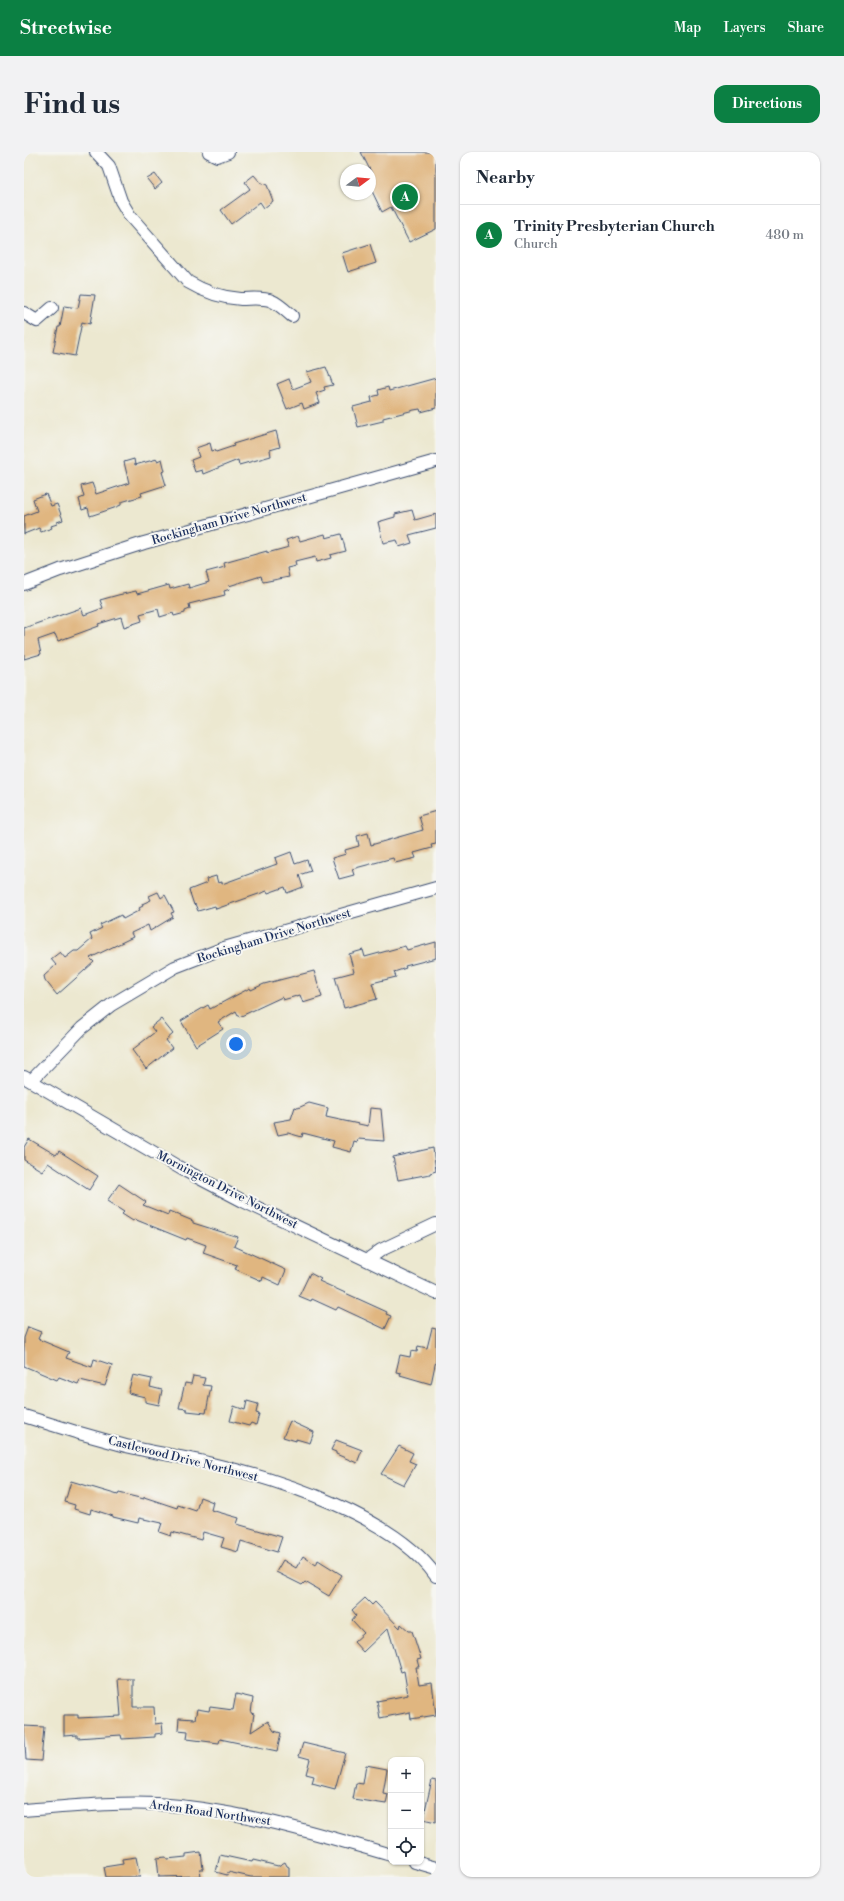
<!DOCTYPE html>
<html lang="en">
<head>
<meta charset="utf-8">
<style>
	:root { --surface:#fff; --page:#f2f2f3; --text:#1f2937; --muted:#747a83; --line:#e0e1e3; --accent:#0b8043 }
	body { margin:0; font-family:"Libre Bodoni",serif; background:var(--page); color:var(--text) }
	.controls { position:absolute; right:12px; bottom:12px; display:grid; overflow:hidden; border-radius:8px; box-shadow:0 1px 3px #0004 }
	.controls button { width:36px; height:36px; display:grid; place-items:center; padding:0; border:0; border-bottom:1px solid var(--line); background:var(--surface); color:var(--text); font:20px sans-serif }
	.compass { position:absolute; left:316px; top:12px; width:36px; height:36px; border-radius:50%; background:var(--surface); box-shadow:0 1px 3px #0004; rotate:74deg }
	.you { position:absolute; left:212px; top:892px; width:14px; height:14px; margin:-10px; border:3px solid #fff; border-radius:50%; background:#1a73e8; box-shadow:0 0 0 6px #1a73e833 }
	.badge { display:grid; place-items:center; width:26px; height:26px; border-radius:50%; background:var(--accent); color:#fff; font-size:13px; font-weight:700 }
	.pin { position:absolute; translate:-50% -50%; border:2px solid #fff; box-shadow:0 1px 4px #0006 }
	.list { margin:0; padding:0; list-style:none }
	h2 { display:flex; justify-content:space-between; align-items:center; height:52px; margin:0; padding:0 16px; font-size:17px }
	h2 small { font-size:13px; font-weight:400; color:var(--muted) }
	.list li { display:grid; grid-template-columns:26px 1fr auto; gap:12px; align-items:center; box-sizing:border-box; height:60px; padding:0 16px; border-top:1px solid var(--line) }
	.list b { display:block; font-size:15px; white-space:nowrap }
	.list p { margin:0; font-size:13px; white-space:nowrap; color:var(--muted) }
	.list em { font-size:13px; font-style:normal; color:var(--muted) }
	.icon { flex:none; width:22px; height:22px; fill:none; stroke:currentColor; stroke-width:2; stroke-linecap:round; stroke-linejoin:round }
	.map { position:relative; flex:none; width:412px; height:1725px; overflow:hidden; border-radius:12px }
	header { display:flex; align-items:center; gap:24px; box-sizing:border-box; height:56px; padding:0 20px; background:var(--accent); color:#fff }
	header strong { font-size:19px }
	nav { display:flex; gap:22px; margin-inline-start:auto; font-size:14px }
	.intro { display:flex; align-items:center; justify-content:space-between; box-sizing:border-box; height:96px; padding:0 24px }
	h1 { margin:0; font-size:28px }
	.button { padding:10px 18px; border-radius:12px; background:var(--accent); color:#fff; font-size:14px; font-weight:700 }
	main { display:flex; gap:24px; padding:0 24px }
	aside { flex:1; background:var(--surface); border-radius:12px; box-shadow:0 1px 3px #0004 }
	.map>svg:first-child { display:block }
</style>
</head>
<body>
<header>
<strong>Streetwise</strong>
<nav><a>Map</a><a>Layers</a><a>Share</a></nav>
</header>
<div class="intro"><h1>Find us</h1><a class="button">Directions</a></div>
<main>
<div class="map">
<svg width="412" height="1725" viewBox="0 0 412 1725">
	<rect width="100%" height="100%" fill="#f6f6f2"/>
	<filter id="ink" filterUnits="userSpaceOnUse"><feTurbulence type="fractalNoise" baseFrequency=".025" numOctaves="2"/><feDisplacementMap in="SourceGraphic" scale="8" xChannelSelector="R" yChannelSelector="G"/><feConvolveMatrix kernelMatrix="1 2 1 2 8 2 1 2 1" color-interpolation-filters="sRGB"/></filter>
	<filter id="wash" filterUnits="userSpaceOnUse"><feTurbulence type="fractalNoise" baseFrequency=".012" numOctaves="4" result="noise"/><feDisplacementMap in="SourceGraphic" scale="16" xChannelSelector="R" yChannelSelector="G"/><feGaussianBlur stdDeviation="0.9" result="paint"/><feColorMatrix in="noise" values="0 0 0 0 0 0 0 0 0 0 0 0 0 0 0 0 0 1.4 0 .05"/><feComposite in="paint" operator="in"/></filter>
	<g filter="url(#wash)">
		<rect width="100%" height="100%" fill="#ece8d0"/>
		<g id="blocks">
			<path fill="#e0b680" d="M337,0H412V77L385,90L367,55L358,60L346,35V25L349,24Z
				M131,22L138,31L131,37L123,27Z
				M230,23L236,30L243,33L249,49L240,56L236,50L207,72L197,58L226,37L221,30Z
				M346,92L352,111L324,120L318,101Z
				M57,142L71,143L66,172L58,170L51,204L29,200L34,175H36L40,154L54,156Z
				M302,215L309,233L300,235L301,238L292,241L296,251L280,257L278,251L263,257L253,232L265,227L269,237L287,230L283,220Z
				M412,226V256L397,260L396,257L390,258L359,266V269L334,275L329,255L348,250L347,245L355,243L354,238L364,235L365,239Z
				M252,279L256,295L246,298L247,304L215,313L214,308L179,322L178,318L171,320L167,308L175,305L172,296L186,291L188,299L191,298L192,300L210,294L209,292Z
				M110,307L111,313L133,307V309L138,307L141,319L138,320L142,333L117,341L118,344L97,350V353L90,356L66,364L64,356L58,358L55,347L60,345L57,334L68,331L72,342L105,331L100,310Z
				M22,342L27,354L33,352L39,368L33,370V372L27,374L28,376L17,380L15,376L0,382V364L13,359L9,347Z
				M388,358L391,368L412,362V376L385,383L388,391L375,395L373,388L359,391L354,370L371,365V362Z
				M301,382L302,386L317,382L322,399L306,403L307,406L292,410L291,405L271,410L272,414L263,416L265,425L239,430L237,424L205,434L206,437L200,439L201,443L165,452L166,457L161,459V461L150,464L149,461L136,465L134,457L116,462L118,469L100,475L97,465L74,472L75,474L34,489L31,482L14,488L17,502L0,507V476L57,456L60,463L79,456L76,448L94,443L112,439L113,442L145,433L146,437L164,432L165,436L185,430L182,420L201,415L200,411L243,399V401L265,395L262,388L274,384L276,389Z
				M412,659V692L407,693L408,696L390,701L392,706L371,711L369,706L328,717L330,723L315,727L308,706L322,702L321,698L335,694L333,684L344,681L347,693L399,678L395,664Z
				M267,700L271,712L283,708L287,719L275,723L279,735L263,741L261,735L244,741L243,739L192,757L191,754L174,759L171,752L170,753L165,738L183,731L182,727L192,724L194,731L198,730V732L253,712L251,706Z
				M134,740L137,746L141,743L150,760L147,761L149,765L126,779L124,773L107,781L109,785L66,806L70,810L33,843L21,828L20,824L32,813L27,807L36,800L41,806L50,799H54L68,787L66,782L78,776L76,773L97,763L99,767L116,758L115,756L119,754L118,752L127,748L125,744Z
				M412,790V806L381,814L382,816L370,820L372,825L348,831L353,847L320,856L311,825L330,820L325,802L339,798L341,805L381,794L383,798Z
				M290,819L298,845L279,851L276,843L259,848L258,845L215,865L212,859L194,870L199,877L172,894L157,869L184,853L186,857L226,836L227,838L240,832Z
				M137,867L149,882L142,888L148,896L122,917L108,898L131,880L127,875Z
				M285,951L304,956L302,965L344,974L346,956L357,957L360,989L334,987L333,990L330,989L327,1000L308,995L310,989L279,981L278,985L264,981L254,983L250,970L267,967L271,955L274,956Z
				M5,987L32,1003L35,999L74,1024L65,1038L24,1011L18,1019L0,1008V995Z
				M409,996L412,1019L406,1021V1022L374,1028L369,1005Z
				M95,1032L122,1050L119,1053L144,1063L145,1059L169,1069V1071L214,1085L210,1094L262,1118L256,1133L239,1125L238,1129L211,1117L213,1113L179,1101L182,1093L163,1086L162,1088L110,1067L109,1069L98,1062L100,1060L83,1049Z
				M286,1121L297,1127L295,1129L363,1160L362,1162L367,1164L361,1177L314,1155L312,1158L288,1147L287,1149L275,1144Z
				M4,1175L17,1180L14,1187L45,1200L42,1206L68,1215L70,1207L88,1213L81,1234L56,1228L54,1232L35,1225L33,1228L0,1214V1186Z
				M408,1176L412,1177V1208L407,1232L376,1223L377,1221L372,1220L376,1203L386,1205L387,1199L393,1200L394,1194L403,1196Z
				M109,1223L128,1227L126,1235L138,1238L135,1253L121,1250V1245L104,1241Z
				M169,1224L181,1226L179,1233L187,1234L182,1261L163,1259V1257L155,1256L161,1231L167,1232Z
				M223,1249L234,1252L232,1261L235,1262L232,1273L227,1271L225,1274L206,1269L210,1254L221,1258Z
				M266,1269L290,1280L286,1291L272,1287V1289L259,1285Z
				M312,1288L338,1298L333,1311L312,1302V1300L307,1298Z
				M375,1294L389,1301L385,1309L392,1312L380,1333L357,1322Z
				M47,1329L94,1343L95,1341L120,1347V1345L153,1356L154,1353L172,1359L176,1345L189,1350L187,1358L215,1366L213,1372L258,1385L253,1400L217,1389L214,1400L197,1395L200,1386L179,1380L177,1388L148,1380L147,1384L135,1380L138,1371L115,1366L114,1371L89,1365V1364L67,1357L66,1362L50,1357L51,1353L41,1350Z
				M279,1404L292,1413L294,1408L318,1423L305,1444L281,1430L278,1433L252,1420L259,1408L272,1416Z
				M341,1446L348,1453L351,1450L376,1476L377,1472L385,1479H388L397,1507L393,1508L395,1515H392L395,1533L408,1531L412,1563L387,1567L386,1560L356,1566L353,1549L384,1543L380,1519L377,1520L364,1476L339,1500L330,1490L340,1481L328,1468L332,1463L328,1458Z
				M94,1527H109V1555H130L131,1572L138,1571L139,1581L131,1582V1585L98,1587L97,1583L53,1586V1583L40,1584V1563H54V1566L97,1564Z
				M212,1542L229,1546L227,1561L230,1562L227,1580L244,1569L250,1579L257,1581L253,1599L196,1587L195,1591L163,1587L164,1579L154,1578L155,1566L171,1567L173,1557L185,1559L186,1555L209,1558Z
				M0,1574L20,1575L17,1609L2,1608Z
				M279,1591L321,1601L311,1637L288,1631L290,1624L282,1622L286,1607L275,1604Z
				M342,1613L363,1617L359,1641L364,1642L362,1652L329,1647L332,1631L339,1632Z
				M408,1628L412,1629V1670L399,1667Z
				M177,1700L179,1717H176L177,1724L135,1725L133,1706L142,1705L143,1707L162,1705V1702Z
				M196,1703L228,1710L229,1708L254,1714L261,1710L263,1714L265,1715V1725H227L204,1720L203,1723L192,1720Z
				M112,1705L116,1725H82L80,1715L99,1712L98,1707Z"/>
		</g>
	</g>
	<g filter="url(#ink)">
		<use href="#blocks" fill-opacity="0" stroke="#3a4b6f" stroke-width="1"/>
		<g fill="none" stroke-linecap="round" stroke-linejoin="round">
			<defs>
				<path id="minor" d="M72,0L85,14L97,49L106,64L164,130C179,139 199,146 217,147C227,147 238,145 248,149C255,152 262,159 268,164
					M185,0L193,4L204,0
					M0,161L13,169L28,156
					M0,432L36,418L120,391L412,309
					M0,925L158,1017L219,1049L412,1141
					M7,929L58,876L87,853L151,815L200,796L412,736
					M343,1108L357,1098L412,1072
					M0,1264C34,1275 68,1285 102,1294C131,1301 160,1305 188,1312C257,1328 371,1365 412,1424
					M0,1658C44,1655 89,1650 133,1652C212,1657 292,1681 367,1703
					M391,1710L412,1716"/>
			</defs>
			<use href="#minor" stroke="#3a4b6f" stroke-width="14"/>
			<use href="#minor" stroke="#fff" stroke-width="12"/>
		</g>
	</g>
	<g text-anchor="middle" dominant-baseline="central" stroke-width="4" stroke-linejoin="round" paint-order="stroke">
		<g font-size="12" fill="#1b2f5e" stroke="#f6f6f2">
			<text transform="translate(205 367) rotate(-16)">Rockingham Drive Northwest</text>
			<text transform="translate(250 784) rotate(-17)">Rockingham Drive Northwest</text>
			<text transform="translate(203 1038) rotate(27)">Mornington Drive Northwest</text>
			<text transform="translate(159 1307) rotate(14)">Castlewood Drive Northwest</text>
			<text transform="translate(186 1661) rotate(8)">Arden Road Northwest</text>
		</g>
	</g>
</svg>
<div class="controls">
<button>+</button>
<button>−</button>
<button><svg class="icon" aria-label="locate" viewBox="0 0 24 24"><circle cx="12" cy="12" r="6"/><path d="M12 2v4M12 18v4M2 12h4M18 12h4"/></svg></button>
</div>
<svg class="compass" viewBox="-18 -18 36 36"><path d="M0-13l5 13h-10z" fill="#e53935"/><path d="M0 13l5-13h-10z" fill="#747a83"/></svg>
<div class="you"></div>
<div class="pin badge" style="left:381px;top:45px">A</div>
</div>
<aside>
<h2>Nearby<small></small></h2>
<ul class="list">
<li><span class="badge">A</span><div><b>Trinity Presbyterian Church</b><p>Church</p></div><em>480 m</em></li>
</ul>
</aside>
</main>
</body>
</html>
